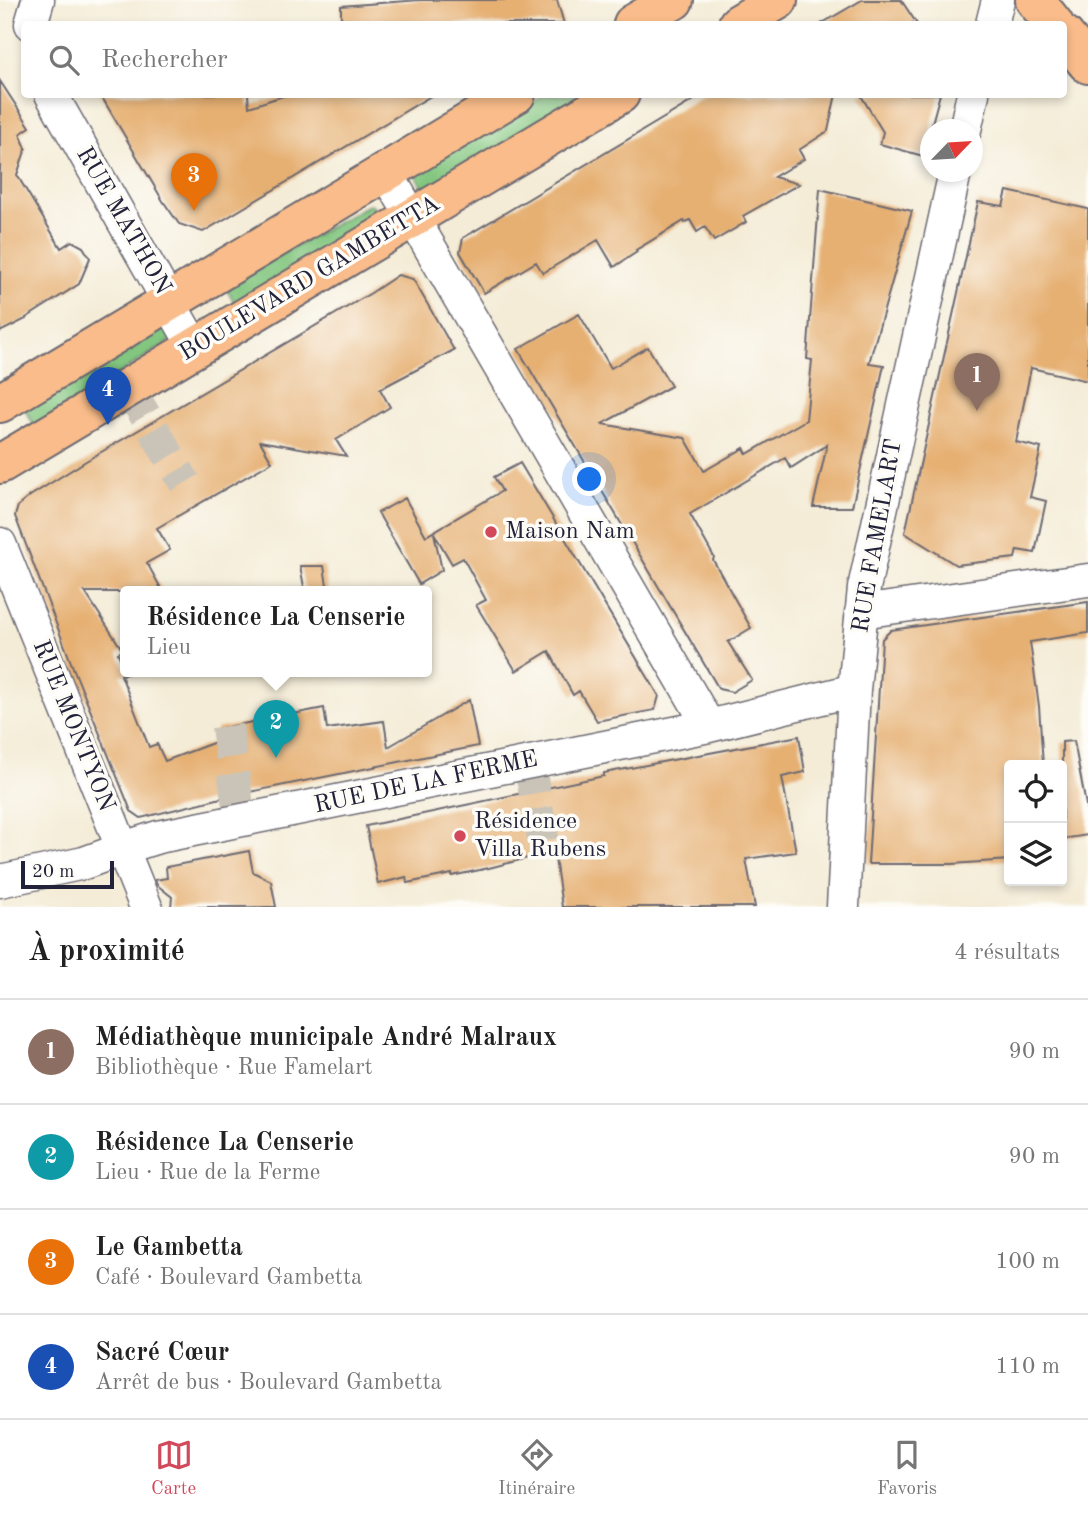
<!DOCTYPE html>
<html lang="fr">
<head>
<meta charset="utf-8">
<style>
	:root { --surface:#fff; --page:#f6f6f6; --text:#222; --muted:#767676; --line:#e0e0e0; --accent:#d1495b }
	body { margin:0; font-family:"Old Standard TT",serif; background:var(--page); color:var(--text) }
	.controls { position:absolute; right:21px; bottom:21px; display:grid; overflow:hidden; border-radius:7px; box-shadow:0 4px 10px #0003 }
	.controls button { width:63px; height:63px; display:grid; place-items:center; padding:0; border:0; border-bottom:2px solid var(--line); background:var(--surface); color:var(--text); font:35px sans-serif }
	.compass { position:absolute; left:920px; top:119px; width:63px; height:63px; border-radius:50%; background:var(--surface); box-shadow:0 4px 10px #0003; rotate:65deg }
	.scale { position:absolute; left:21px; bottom:18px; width:93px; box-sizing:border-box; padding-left:7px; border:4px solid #22223b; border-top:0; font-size:19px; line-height:24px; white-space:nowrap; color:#22223b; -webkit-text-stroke:5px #fdfcf7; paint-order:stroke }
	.you { position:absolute; left:590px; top:480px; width:24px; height:24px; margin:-18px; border:5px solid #fff; border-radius:50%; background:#1a73e8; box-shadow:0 0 0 10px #1a73e833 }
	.badge { display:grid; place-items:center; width:46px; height:46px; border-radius:50%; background:var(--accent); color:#fff; font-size:23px; font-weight:700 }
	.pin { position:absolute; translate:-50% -58px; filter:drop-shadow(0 2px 4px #0008) }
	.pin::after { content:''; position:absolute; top:37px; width:24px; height:21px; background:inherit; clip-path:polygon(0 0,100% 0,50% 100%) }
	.popup { position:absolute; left:120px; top:586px; width:312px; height:91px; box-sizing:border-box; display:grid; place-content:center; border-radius:7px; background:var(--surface); filter:drop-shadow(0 2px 5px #0005); font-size:23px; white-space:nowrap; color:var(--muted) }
	.popup b { font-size:26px; color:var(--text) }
	.popup::after { content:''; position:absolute; left:50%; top:100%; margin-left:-14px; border:14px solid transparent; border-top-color:var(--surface) }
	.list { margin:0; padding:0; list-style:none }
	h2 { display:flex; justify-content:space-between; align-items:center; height:91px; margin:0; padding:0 28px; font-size:30px }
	h2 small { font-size:23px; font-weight:400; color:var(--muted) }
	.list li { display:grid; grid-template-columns:46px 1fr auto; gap:21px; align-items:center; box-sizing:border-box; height:105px; padding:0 28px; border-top:2px solid var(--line) }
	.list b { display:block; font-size:26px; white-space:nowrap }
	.list p { margin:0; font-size:23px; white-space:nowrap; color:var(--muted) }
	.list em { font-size:23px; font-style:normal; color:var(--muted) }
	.icon { flex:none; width:38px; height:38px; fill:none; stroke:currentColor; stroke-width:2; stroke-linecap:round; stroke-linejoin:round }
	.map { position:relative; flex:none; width:1088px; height:907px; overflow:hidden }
	.search { position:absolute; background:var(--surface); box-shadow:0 4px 10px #0003; left:21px; right:21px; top:21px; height:77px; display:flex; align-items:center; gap:18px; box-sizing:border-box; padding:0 24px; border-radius:7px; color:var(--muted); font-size:26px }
	.sheet { height:511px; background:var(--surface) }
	nav { display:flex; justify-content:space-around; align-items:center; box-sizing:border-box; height:98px; border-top:2px solid var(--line); background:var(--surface); font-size:19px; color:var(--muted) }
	nav a { display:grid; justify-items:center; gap:4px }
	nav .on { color:var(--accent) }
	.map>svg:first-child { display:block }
</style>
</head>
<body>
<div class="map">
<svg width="1088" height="907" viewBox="0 0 1088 907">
	<rect width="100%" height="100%" fill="#fdfcf7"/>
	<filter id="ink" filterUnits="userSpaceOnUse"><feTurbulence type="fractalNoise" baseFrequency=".0143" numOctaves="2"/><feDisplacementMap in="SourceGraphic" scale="14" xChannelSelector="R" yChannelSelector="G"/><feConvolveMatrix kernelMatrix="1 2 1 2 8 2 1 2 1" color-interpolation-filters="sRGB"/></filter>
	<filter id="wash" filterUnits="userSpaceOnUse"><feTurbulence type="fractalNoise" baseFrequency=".00686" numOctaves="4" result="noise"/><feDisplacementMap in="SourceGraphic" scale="28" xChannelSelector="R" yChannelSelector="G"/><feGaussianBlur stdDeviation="1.57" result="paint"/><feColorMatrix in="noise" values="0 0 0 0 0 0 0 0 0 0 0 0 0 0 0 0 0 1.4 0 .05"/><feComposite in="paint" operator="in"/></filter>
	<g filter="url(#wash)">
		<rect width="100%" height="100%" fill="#f4ecd7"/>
		<path fill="#82c67f" stroke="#52745d" stroke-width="2" d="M545,95H589L424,190L416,176L419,170Z
			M370,204L374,207L378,217L236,306L225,286Z
			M163,324L174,339L35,426L23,406Z"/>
		<g id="blocks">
			<path fill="#e6b073" d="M420,0H557L564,24H341V6Z
				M862,0H901L917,24H821Z
				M0,81L30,127L20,134L26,148L17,175L61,248L72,241L83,247L90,258L79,284L26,318V319L0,332Z
				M100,94H248L249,107L289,94H434L203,232L179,224L163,201Z
				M704,94H836L828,131L799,150L804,159L774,177L799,184L743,216L746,222L714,241L705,227L697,232L690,220L685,223L684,221L636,250L637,252L614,267L598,240L543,273L536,262L484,293L460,252L463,238Z
				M860,94H940L923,156L880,144L883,132Z
				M820,189L912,211L869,363L884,365L852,507H813L827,445L791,468L785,458L690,514L714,557L713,560L751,628L728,642L752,680L732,692L719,689L518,349L579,314L611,368L648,347L671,386L602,424L685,438L704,471L744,448L747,454L806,420L812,360L807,359Z
				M1007,191L1088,209V381L1031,368L1016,442L1041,448L1030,497L1046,501L1035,553L1017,550L1015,558L956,565L905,533L978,202L1003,206Z
				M398,275L413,279L454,350L380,389L390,407L336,440L346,456L260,441L272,462L157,528L170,550L147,563L163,592H85L123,651L118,653L127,674L121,675L149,747L157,744L165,761L218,741L216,729L324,708L327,729L384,721L388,747L469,700L478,746L225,797L141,818L131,811L72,665L15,516L18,506L30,496L86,461L371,293Z
				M520,463L659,696L655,710L597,721L579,691L573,695L549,651L516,671L476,605L486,600L463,558L452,564L434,533L442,570L419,584L378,513L405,498L426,536L502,491L494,477Z
				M300,566H324L328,592H305Z
				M1088,602V633L1030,642L1039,706L1043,765H1009V860L952,864H868L882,639L891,630Z
				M799,736L805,772L782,777L796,852L746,859L755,907H562L554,851L489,868L452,876V874L407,883L406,877L378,884L366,826L604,776V773Z
				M1074,741L1088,816V835L1062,839V742Z
				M249,851L253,872L271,881L276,907H171L172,897L157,885L155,880L167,878L166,867Z"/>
		</g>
	</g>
	<g filter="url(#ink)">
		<use href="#blocks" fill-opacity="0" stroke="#6c6972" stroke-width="2"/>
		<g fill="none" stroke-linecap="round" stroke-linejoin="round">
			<path stroke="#cac4b8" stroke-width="32" stroke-dasharray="32 16" stroke-linecap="butt" d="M129,388L185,483
				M227,726L240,821
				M529,762L545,849"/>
			<defs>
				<path id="minor" d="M31,24L38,0
					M992,24L998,0
					M51,94L195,348
					M965,130L973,94
					M386,172L709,726
					M0,544L146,907
					M861,612L1088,580
					M0,881L84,863L139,843L158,837L709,726L854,690
					M843,907L854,690L864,588L955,172"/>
				<path id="major" d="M1035,0L1054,24
					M633,24L674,0
					M738,24L778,0
					M1064,35L1088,64
					M0,403L516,94
					M0,464L620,94"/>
			</defs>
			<use href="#minor" stroke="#6c6972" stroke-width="35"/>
			<use href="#major" stroke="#6c6972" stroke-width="42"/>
			<use href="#minor" stroke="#fff" stroke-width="32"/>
			<use href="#major" stroke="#f9bc8a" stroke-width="38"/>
		</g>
	</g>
	<g fill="#d1495b" stroke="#fdfcf7" stroke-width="2.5">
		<circle cx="491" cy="532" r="7"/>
		<circle cx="460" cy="836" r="7"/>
	</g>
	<g text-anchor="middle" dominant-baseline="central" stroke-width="7" stroke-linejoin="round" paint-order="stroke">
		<g font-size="24" fill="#22223b" stroke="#fdfcf7">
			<text transform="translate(123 221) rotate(60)">RUE MATHON</text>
			<text transform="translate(310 279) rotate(-31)">BOULEVARD GAMBETTA</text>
			<text transform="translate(878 536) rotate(-80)">RUE FAMELART</text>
			<text transform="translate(73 726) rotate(68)">RUE MONTYON</text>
			<text transform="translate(426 783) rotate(-12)">RUE DE LA FERME</text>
		</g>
		<g font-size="24" fill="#22223b" stroke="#fdfcf7" text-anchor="start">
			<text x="505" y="532">Maison Nam</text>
			<text x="474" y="822">Résidence<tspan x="474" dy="28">Villa Rubens</tspan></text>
		</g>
	</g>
</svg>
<div class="controls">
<button><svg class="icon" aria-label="locate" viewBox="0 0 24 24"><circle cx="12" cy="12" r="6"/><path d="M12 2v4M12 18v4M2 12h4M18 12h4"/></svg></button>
<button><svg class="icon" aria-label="layers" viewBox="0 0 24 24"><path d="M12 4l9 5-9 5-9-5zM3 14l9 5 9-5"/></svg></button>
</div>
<svg class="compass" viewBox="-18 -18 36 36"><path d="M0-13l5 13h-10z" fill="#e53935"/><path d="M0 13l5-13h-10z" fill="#767676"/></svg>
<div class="scale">20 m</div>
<div class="you"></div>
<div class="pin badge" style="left:977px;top:411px;background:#8d6e63">1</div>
<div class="pin badge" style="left:276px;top:758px;background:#0f9aa8">2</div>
<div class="popup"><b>Résidence La Censerie</b>Lieu</div>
<div class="pin badge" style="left:194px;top:211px;background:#e8710a">3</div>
<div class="pin badge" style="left:108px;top:425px;background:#1a4fb4">4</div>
<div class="search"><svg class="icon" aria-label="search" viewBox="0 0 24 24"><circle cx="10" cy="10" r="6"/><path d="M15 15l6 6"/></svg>Rechercher</div>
</div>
<section class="sheet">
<h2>À proximité<small>4 résultats</small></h2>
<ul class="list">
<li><span class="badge" style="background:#8d6e63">1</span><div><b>Médiathèque municipale André Malraux</b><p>Bibliothèque · Rue Famelart</p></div><em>90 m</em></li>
<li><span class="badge" style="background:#0f9aa8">2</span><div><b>Résidence La Censerie</b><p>Lieu · Rue de la Ferme</p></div><em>90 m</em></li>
<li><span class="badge" style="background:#e8710a">3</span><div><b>Le Gambetta</b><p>Café · Boulevard Gambetta</p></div><em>100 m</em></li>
<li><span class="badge" style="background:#1a4fb4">4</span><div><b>Sacré Cœur</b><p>Arrêt de bus · Boulevard Gambetta</p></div><em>110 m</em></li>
</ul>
</section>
<nav>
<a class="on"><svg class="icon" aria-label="map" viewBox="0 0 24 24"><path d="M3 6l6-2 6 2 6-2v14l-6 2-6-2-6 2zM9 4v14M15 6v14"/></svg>Carte</a>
<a><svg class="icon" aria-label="directions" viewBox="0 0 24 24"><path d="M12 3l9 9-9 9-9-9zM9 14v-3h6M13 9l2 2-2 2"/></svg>Itinéraire</a>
<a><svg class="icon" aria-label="saved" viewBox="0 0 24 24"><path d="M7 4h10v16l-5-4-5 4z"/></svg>Favoris</a>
</nav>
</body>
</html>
